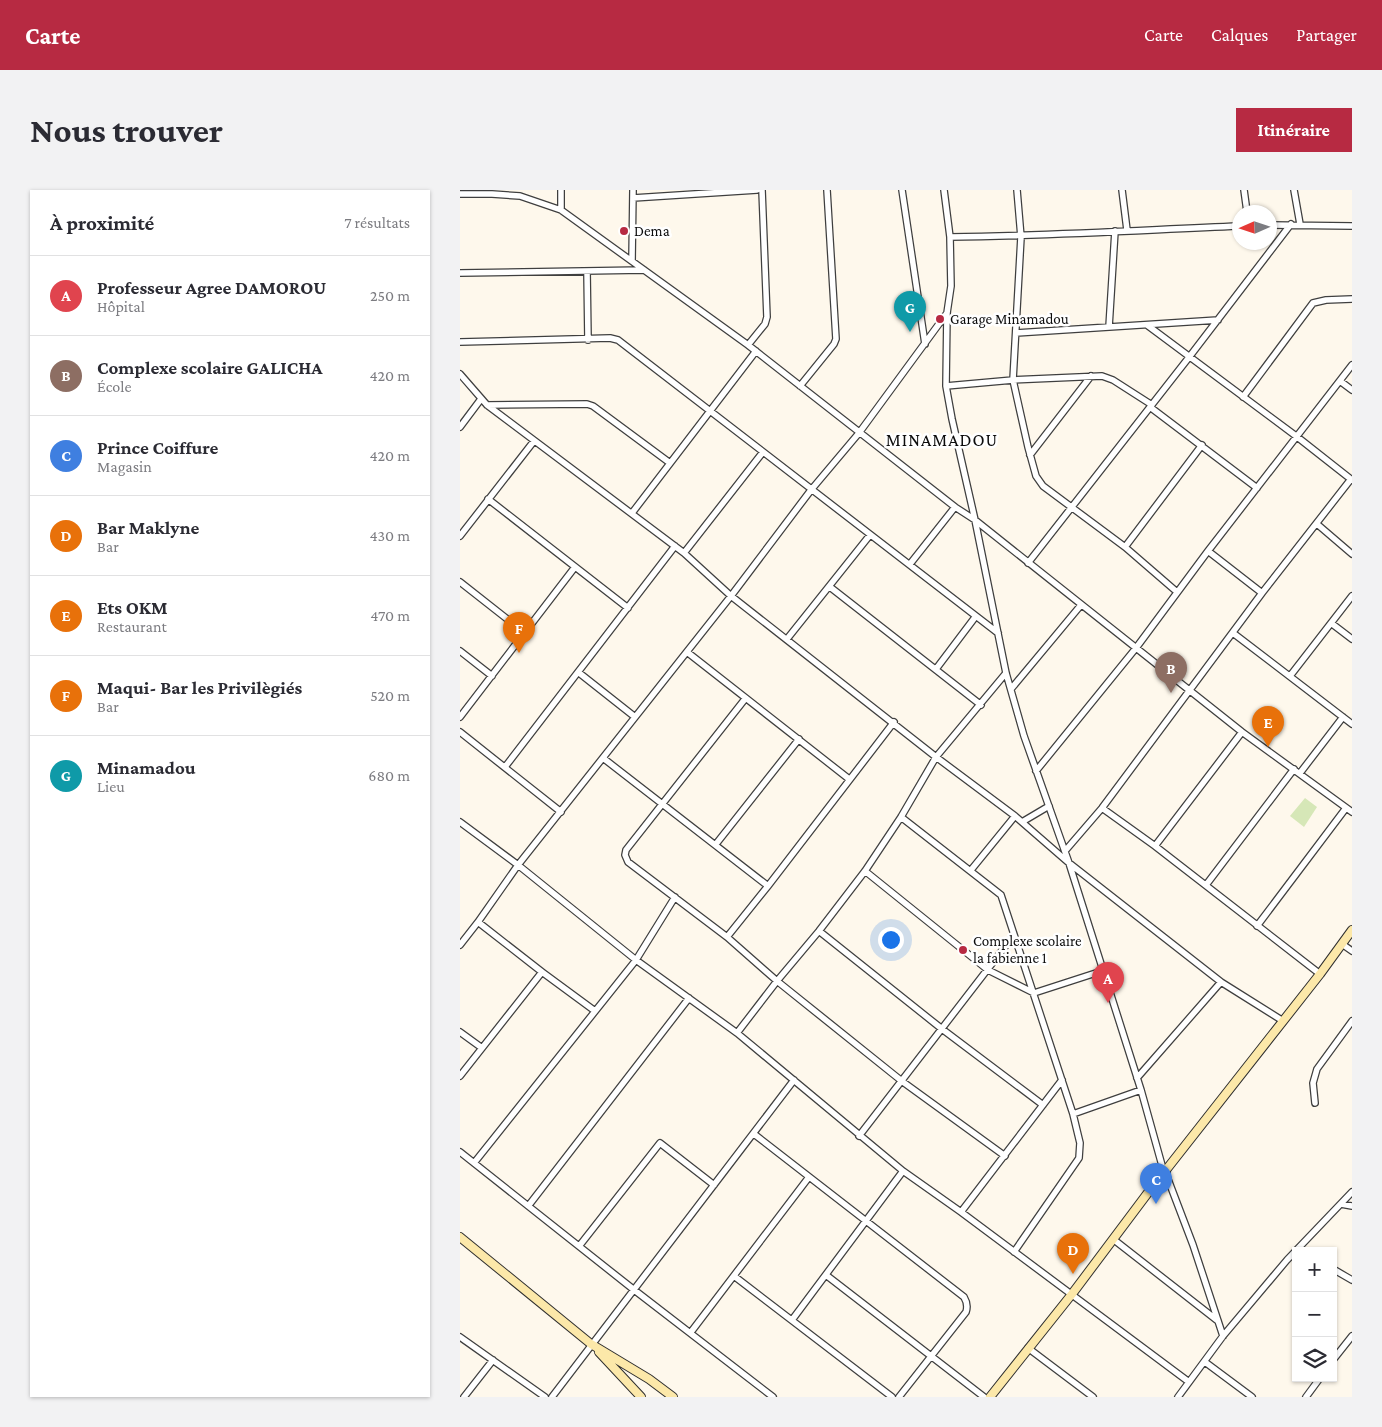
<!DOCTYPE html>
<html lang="fr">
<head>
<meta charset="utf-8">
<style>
	:root { --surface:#fff; --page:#f2f2f3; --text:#2b2b33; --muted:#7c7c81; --line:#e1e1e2; --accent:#b72a42 }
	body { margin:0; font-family:"Crimson Pro",serif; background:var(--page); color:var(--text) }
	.controls { position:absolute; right:15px; bottom:15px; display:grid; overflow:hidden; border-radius:0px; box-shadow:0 1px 4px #0004 }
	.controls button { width:45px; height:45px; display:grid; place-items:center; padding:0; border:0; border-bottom:1px solid var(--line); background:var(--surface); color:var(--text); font:25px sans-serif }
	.compass { position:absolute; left:772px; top:15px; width:45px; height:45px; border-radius:50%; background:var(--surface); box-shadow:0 1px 4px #0004; rotate:267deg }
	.you { position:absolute; left:430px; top:749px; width:18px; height:18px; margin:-12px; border:4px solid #fff; border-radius:50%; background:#1a73e8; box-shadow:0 0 0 8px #1a73e833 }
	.badge { display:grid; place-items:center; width:32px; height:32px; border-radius:50%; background:var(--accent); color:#fff; font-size:16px; font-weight:700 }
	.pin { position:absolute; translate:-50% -41px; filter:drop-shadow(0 1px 2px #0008) }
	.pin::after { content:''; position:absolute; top:26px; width:18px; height:15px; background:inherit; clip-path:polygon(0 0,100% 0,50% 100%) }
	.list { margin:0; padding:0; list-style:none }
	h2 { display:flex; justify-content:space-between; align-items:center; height:65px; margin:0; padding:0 20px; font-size:21px }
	h2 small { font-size:16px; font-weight:400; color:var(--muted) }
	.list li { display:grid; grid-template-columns:32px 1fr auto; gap:15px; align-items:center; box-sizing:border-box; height:80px; padding:0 20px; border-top:1px solid var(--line) }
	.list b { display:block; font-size:19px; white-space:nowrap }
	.list p { margin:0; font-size:16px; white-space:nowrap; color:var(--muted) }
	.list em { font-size:16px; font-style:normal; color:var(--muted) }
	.icon { flex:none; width:28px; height:28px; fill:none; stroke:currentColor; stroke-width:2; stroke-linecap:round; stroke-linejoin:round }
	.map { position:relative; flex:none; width:892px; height:1207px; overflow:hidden; border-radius:0px }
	header { display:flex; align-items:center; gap:30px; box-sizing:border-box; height:70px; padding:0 25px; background:var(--accent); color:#fff }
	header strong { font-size:24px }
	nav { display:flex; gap:28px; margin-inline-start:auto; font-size:18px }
	.intro { display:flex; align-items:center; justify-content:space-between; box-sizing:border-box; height:120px; padding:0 30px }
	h1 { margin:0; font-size:35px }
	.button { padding:12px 22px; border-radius:0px; background:var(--accent); color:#fff; font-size:18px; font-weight:700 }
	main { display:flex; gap:30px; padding:0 30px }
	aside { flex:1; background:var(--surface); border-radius:0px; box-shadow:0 1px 4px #0004 }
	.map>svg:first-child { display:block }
</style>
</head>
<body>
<header>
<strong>Carte</strong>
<nav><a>Carte</a><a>Calques</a><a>Partager</a></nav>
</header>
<div class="intro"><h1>Nous trouver</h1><a class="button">Itinéraire</a></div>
<main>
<aside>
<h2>À proximité<small>7 résultats</small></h2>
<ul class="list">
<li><span class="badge" style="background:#e0444e">A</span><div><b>Professeur Agree DAMOROU</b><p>Hôpital</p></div><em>250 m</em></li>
<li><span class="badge" style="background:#8d6e63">B</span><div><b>Complexe scolaire GALICHA</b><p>École</p></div><em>420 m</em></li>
<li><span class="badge" style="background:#3f7fe0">C</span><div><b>Prince Coiffure</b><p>Magasin</p></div><em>420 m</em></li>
<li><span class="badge" style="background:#e8710a">D</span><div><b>Bar Maklyne</b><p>Bar</p></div><em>430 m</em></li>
<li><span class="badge" style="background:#e8710a">E</span><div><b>Ets OKM</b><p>Restaurant</p></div><em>470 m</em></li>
<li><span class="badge" style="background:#e8710a">F</span><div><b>Maqui- Bar les Privilègiés</b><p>Bar</p></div><em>520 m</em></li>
<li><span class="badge" style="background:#0f9aa8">G</span><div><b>Minamadou</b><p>Lieu</p></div><em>680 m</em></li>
</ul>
</aside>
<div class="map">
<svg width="892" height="1207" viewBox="0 0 892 1207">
	<rect width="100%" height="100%" fill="#fef8ec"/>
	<path fill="#d6e7b7" d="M845,608L857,617L844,637L830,626Z"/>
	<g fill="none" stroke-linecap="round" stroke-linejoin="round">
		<defs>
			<path id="street" d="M442,0L465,154
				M484,0L490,47L491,96L487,123L486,196L492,229L515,330L546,483L564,546L609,673L681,900L703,979
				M557,0L561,47L553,190L568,257L576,286L583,296L665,357L717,402
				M662,0L667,40
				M784,0L787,22
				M834,0L840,34
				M0,4H32L60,6L101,20L288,155L495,317L515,330L782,542L892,622
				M173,8L297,0
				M101,20V0
				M809,35L892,36
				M490,47C587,46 683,40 779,36
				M172,71L173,0
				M127,81L128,150
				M0,83L184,80
				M687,135L836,246L892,290
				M649,137L655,41
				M556,143L758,130
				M0,152L150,148L158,150L538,443
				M288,155L305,134L307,127L302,0
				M0,184L27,215L224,363L271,406L476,567L555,626L609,673L761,792L823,831
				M880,191L892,200
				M340,196L374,154L376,149L367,0
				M486,196L553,190L642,186L653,190L692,215
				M783,207L853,113L866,110L892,109
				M27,215L127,214L133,216L210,273
				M690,217L797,298
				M0,237L21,209
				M570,265L631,186
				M28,309L168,418
				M172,323L296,161
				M857,334L892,364
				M0,346L74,251
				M665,357L742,255
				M748,361L802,403
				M224,363L303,262
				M568,373L730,166L831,34
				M450,374L495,317
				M0,392L65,443
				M370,397L521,515
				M871,433L892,449
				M773,443L892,534
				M327,449L410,345
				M0,461L32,486
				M227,462L389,589
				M476,479L516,426
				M118,482L175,527
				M830,486L892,406
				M551,499L621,415
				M285,509L166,660L165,665L168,672L267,747L317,791L443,892L545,966
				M0,527L115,377
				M0,542L101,622
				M143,568L308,696
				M45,577L215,356
				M576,581L676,458L748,361L892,175
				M840,583L883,527
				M642,618L695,656L860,784
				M441,627L541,705L613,924L620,953L619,968L554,1062
				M0,632L58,675L176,770L277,843L443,981L501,1022L729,1192
				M562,632L589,616
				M256,654L339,549
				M695,656L782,542
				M605,661L642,618L802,403L891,289
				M511,680L555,626
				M405,681L528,780L574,803L642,781
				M746,695L834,579
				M18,732L82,782L135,821
				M797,736L886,618
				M359,741L482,839L583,915
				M267,747L308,696L434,532
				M882,754L892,761
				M0,755L18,732L58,675L271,406L351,300L399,243L487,123
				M0,842L22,858
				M277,843L317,791L359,741L405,681L441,627L476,567L546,483
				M0,886L82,782
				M677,888L761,792
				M855,913L853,893L857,879L892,831
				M613,924L681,900
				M294,944L504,1107C507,1112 508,1116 506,1122L439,1207
				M399,946L554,745
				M0,962L173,1099L313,1207
				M14,973L176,770L215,707
				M706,984L733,1055L763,1146
				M881,1014L892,1016
				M69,1015L229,808
				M501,1022L602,890
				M653,1049L758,1131
				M120,1055L200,953L254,995
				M873,1079L892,1090
				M366,1085L524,1207
				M274,1086L432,1207
				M332,1130L443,981
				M231,1142L349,987
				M0,1147L85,1207
				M568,1158L633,1207
				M873,1170L892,1146
				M745,1172L792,1207
				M4,1207L33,1170
				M92,1207L334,890
				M718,1207L763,1146L827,1070L892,1002
				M846,1207L860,1188"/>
			<path id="secondary" d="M706,980H702V984H706V980L860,784L892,740
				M0,1047L131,1154L189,1189L213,1207
				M139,1162L181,1207
				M530,1207L612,1104L702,984"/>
		</defs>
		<use href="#street" stroke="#3f3f3f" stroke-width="8"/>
		<use href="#secondary" stroke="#2e2e2e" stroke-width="10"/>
		<use href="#street" stroke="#fff" stroke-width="5.5"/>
		<use href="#secondary" stroke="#fce8a9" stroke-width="8"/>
	</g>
	<g fill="#b72a42" stroke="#fff" stroke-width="2">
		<circle cx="164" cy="41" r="5"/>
		<circle cx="480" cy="129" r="5"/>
		<circle cx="503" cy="760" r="5"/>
	</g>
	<g text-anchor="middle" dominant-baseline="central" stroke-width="5" stroke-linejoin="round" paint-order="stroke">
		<g font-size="15" fill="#0c0c0c" stroke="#fff" text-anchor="start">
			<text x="174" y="41">Dema</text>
			<text x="490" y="129">Garage Minamadou</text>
			<text x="513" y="751">Complexe scolaire<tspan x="513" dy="17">la fabienne 1</tspan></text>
		</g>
		<g font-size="18" letter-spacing="1" fill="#0c0c0c" stroke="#fff">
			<text x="482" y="250">MINAMADOU</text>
		</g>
	</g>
</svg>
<div class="controls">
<button>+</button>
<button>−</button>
<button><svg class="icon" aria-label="layers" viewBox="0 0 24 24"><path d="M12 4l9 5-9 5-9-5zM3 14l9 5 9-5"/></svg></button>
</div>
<svg class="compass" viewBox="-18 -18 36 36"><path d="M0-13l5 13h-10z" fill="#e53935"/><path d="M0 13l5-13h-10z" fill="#7c7c81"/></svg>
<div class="you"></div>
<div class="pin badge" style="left:648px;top:813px;background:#e0444e">A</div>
<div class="pin badge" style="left:711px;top:503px;background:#8d6e63">B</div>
<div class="pin badge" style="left:696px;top:1014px;background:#3f7fe0">C</div>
<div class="pin badge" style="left:613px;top:1084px;background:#e8710a">D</div>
<div class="pin badge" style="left:808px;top:557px;background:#e8710a">E</div>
<div class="pin badge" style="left:59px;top:463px;background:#e8710a">F</div>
<div class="pin badge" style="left:450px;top:142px;background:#0f9aa8">G</div>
</div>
</main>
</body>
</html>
